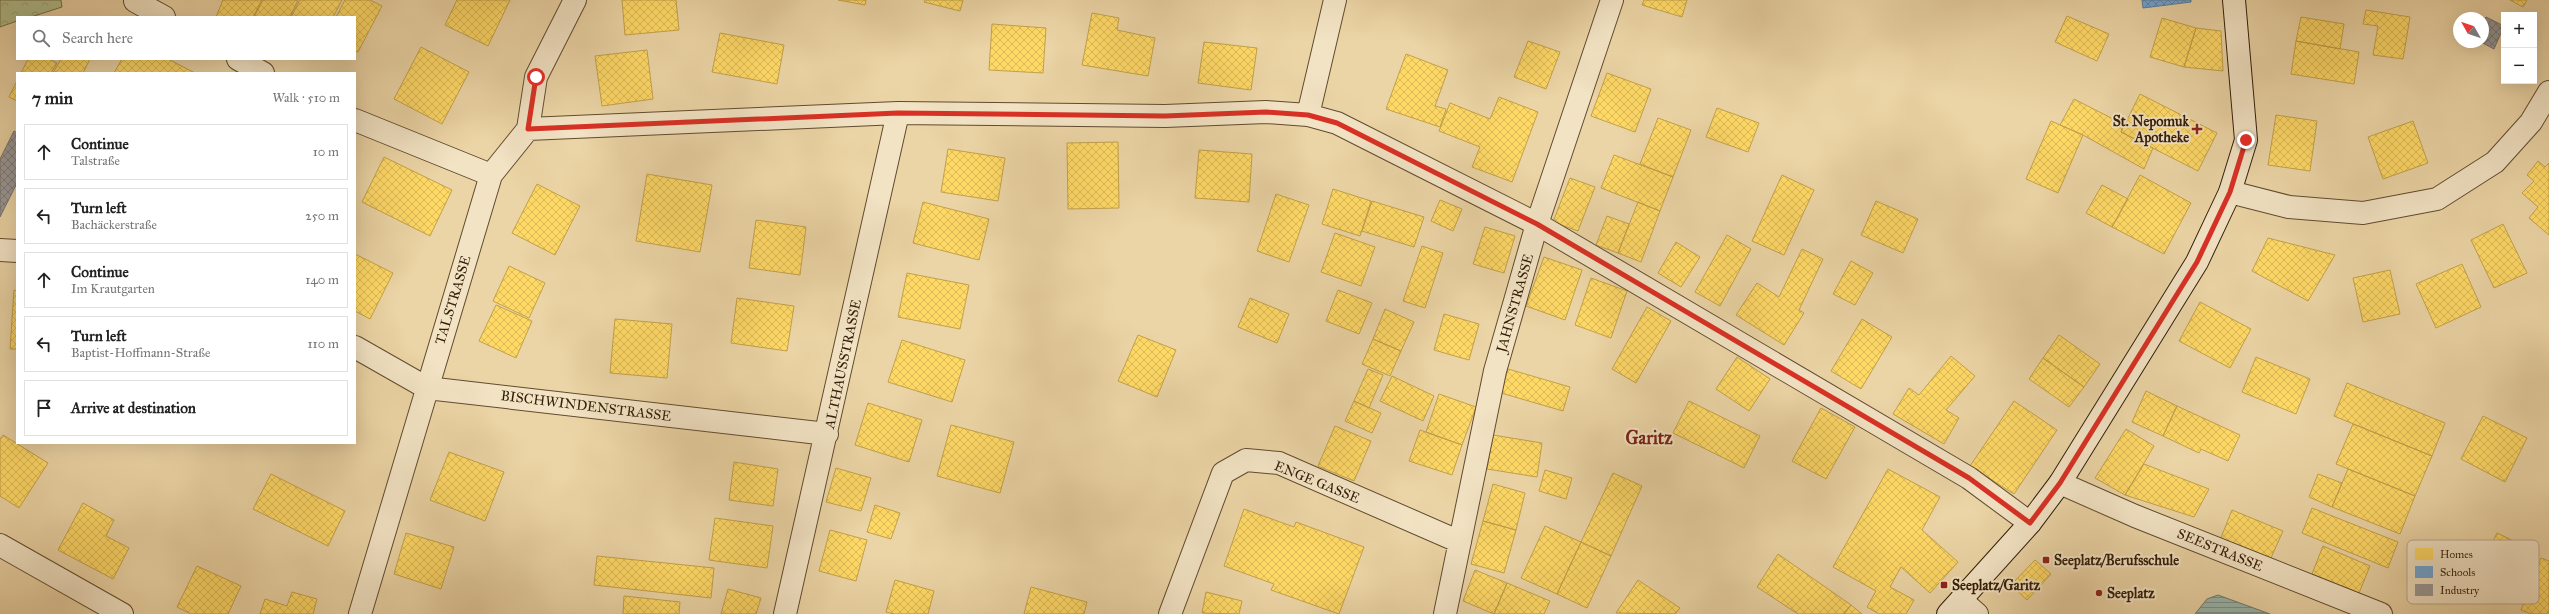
<!DOCTYPE html>
<html lang="en">
<head>
<meta charset="utf-8">
<style>
	:root { --surface:#fff; --page:#f2f2f2; --text:#222; --muted:#767676; --line:#e0e0e0 }
	body { margin:0; font-family:"IM FELL Great Primer",serif; background:var(--page); color:var(--text) }
	.controls { position:absolute; right:12px; top:12px; display:grid; overflow:hidden; border-radius:0px; box-shadow:0 4px 16px #0002 }
	.controls button { width:36px; height:36px; display:grid; place-items:center; padding:0; border:0; border-bottom:1px solid var(--line); background:var(--surface); color:var(--text); font:20px sans-serif }
	.compass { position:absolute; left:2453px; top:12px; width:36px; height:36px; border-radius:50%; background:var(--surface); box-shadow:0 4px 16px #0002; rotate:310deg }
	.stop { position:absolute; width:12px; height:12px; margin:-9px; border:3px solid #d93025; border-radius:50%; background:#fff }
	.stop.end { background:#d93025; border-color:#fff; box-shadow:0 1px 4px #0008 }
	.list { margin:0; padding:0; list-style:none }
	h2 { display:flex; justify-content:space-between; align-items:center; height:52px; margin:0; padding:0 16px; font-size:17px }
	h2 small { font-size:13px; font-weight:400; color:var(--muted) }
	.list li { display:grid; grid-template-columns:26px 1fr auto; gap:12px; align-items:center; box-sizing:border-box; height:56px; margin:0 8px 8px; padding:0 8px; border:1px solid var(--line); border-radius:0px }
	.list b { display:block; font-size:15px; white-space:nowrap }
	.list p { margin:0; font-size:13px; white-space:nowrap; color:var(--muted) }
	.list em { font-size:13px; font-style:normal; color:var(--muted) }
	.icon { flex:none; width:22px; height:22px; fill:none; stroke:currentColor; stroke-width:2; stroke-linecap:round; stroke-linejoin:round }
	.map { position:relative; flex:none; width:2549px; height:614px; overflow:hidden }
	.search { position:absolute; background:var(--surface); box-shadow:0 4px 16px #0002; left:16px; top:16px; width:340px; height:44px; display:flex; align-items:center; gap:10px; box-sizing:border-box; padding:0 14px; border-radius:0px; color:var(--muted); font-size:15px }
	.panel { position:absolute; background:var(--surface); box-shadow:0 4px 16px #0002; left:16px; top:72px; width:340px; height:372px; border-radius:0px }
	.map>svg:first-child { display:block }
</style>
</head>
<body>
<div class="map">
<svg width="2549" height="614" viewBox="0 0 2549 614">
	<defs>
		<pattern id="forest-crowns" width="20" height="18" patternUnits="userSpaceOnUse"><rect width="20" height="18" fill="#b1be8c"/><path d="M2 6a3 3 0 1 1 6 0M12 15a3 3 0 1 1 6 0" fill="none" stroke="#99a377"/></pattern>
		<pattern id="water-rules" width="6" height="5" patternUnits="userSpaceOnUse"><rect width="6" height="5" fill="#99b7ad"/><path d="M0 2.5h6" fill="none" stroke="#7d948b"/></pattern>
		<pattern id="homes-cross-hatch" width="8" height="8" patternUnits="userSpaceOnUse"><rect width="8" height="8" fill="#ffd966"/><path d="M0 0l8 8M0 8l8-8" fill="none" stroke="#dbba57"/></pattern>
		<pattern id="schools-cross-hatch" width="8" height="8" patternUnits="userSpaceOnUse"><rect width="8" height="8" fill="#6fa8dc"/><path d="M0 0l8 8M0 8l8-8" fill="none" stroke="#5c88b0"/></pattern>
		<pattern id="industry-cross-hatch" width="8" height="8" patternUnits="userSpaceOnUse"><rect width="8" height="8" fill="#999"/><path d="M0 0l8 8M0 8l8-8" fill="none" stroke="#7d7c7b"/></pattern>
	</defs>
	<rect width="100%" height="100%" fill="#ebd4a5"/>
	<filter id="stains"><feTurbulence type="fractalNoise" baseFrequency=".005" numOctaves="4"/><feColorMatrix values="0 0 0 0 .2 0 0 0 0 .09 0 0 0 0 .02 0 0 0 .5 -.17"/></filter>
	<radialGradient id="worn" r=".72"><stop offset=".6" stop-color="#630" stop-opacity="0"/><stop offset="1" stop-color="#630" stop-opacity=".3"/></radialGradient>
	<path fill="url(#forest-crowns)" stroke="#726e4a" d="M0,0H61L62,7L31,17H17V21L0,27Z"/>
	<path fill="url(#water-rules)" stroke="#70796b" d="M2218,595L2270,614H2195L2207,599Z"/>
	<path fill="url(#homes-cross-hatch)" stroke="#c2a14a" d="M223,0H262L253,17H216Z
		M263,0H298L290,17H254Z
		M300,0H342L333,17H291Z
		M345,0H370L382,6L358,52L355,51V17H336Z
		M457,0H510L488,46L445,25Z
		M622,0H676L679,30L625,35Z
		M838,0H866L865,5Z
		M925,0H963L960,11L924,2Z
		M1644,0H1687L1682,17L1642,5Z
		M2510,0H2527L2523,7Z
		M2366,10L2410,17L2403,59L2373,55L2378,26L2363,24Z
		M1092,13L1119,18L1117,30L1155,38L1148,76L1082,65Z
		M2067,16L2109,34L2097,61L2055,42Z
		M2301,17L2344,24L2340,49L2296,41Z
		M2162,18L2196,28L2184,67L2150,57Z
		M992,24L1046,28L1043,73L989,70Z
		M2196,28L2221,31L2223,71L2184,67Z
		M720,33L784,45L777,84L712,72Z
		M1528,41L1560,52L1546,89L1514,77Z
		M2296,41L2359,52L2354,84L2291,74Z
		M1204,42L1257,48L1251,90L1198,83Z
		M421,47L469,72L442,124L394,99Z
		M647,50L653,99L602,106L595,56Z
		M1406,54L1448,70L1435,106L1446,109L1440,127L1386,109Z
		M28,59H49L57,63L51,73H21Z
		M61,59H90L83,73H53Z
		M122,59H168L195,73H114Z
		M1607,73L1651,89L1635,132L1591,116Z
		M17,81V101L9,97Z
		M2140,94L2217,133L2198,171L2121,132Z
		M1499,97L1538,112L1512,182L1472,167L1480,147L1439,131L1450,103L1490,119Z
		M2074,99L2123,124L2121,132L2153,148L2144,169L2083,135L2060,125Z
		M1717,108L1759,123L1748,152L1706,137Z
		M2276,115L2317,121L2310,171L2268,165Z
		M1658,118L1691,130L1673,177L1640,164Z
		M2051,121L2083,135L2058,193L2026,179Z
		M2413,121L2428,163L2383,179L2368,137Z
		M1118,142L1119,208L1068,209L1067,143Z
		M948,149L1005,158L998,201L941,192Z
		M1199,150L1252,154L1249,202L1195,198Z
		M1614,155L1673,177L1660,211L1601,188Z
		M384,157L452,190L430,236L362,202Z
		M2538,161L2545,167L2549,163V235L2529,218L2538,207L2522,193L2534,181L2527,175Z
		M647,174L712,185L700,252L636,241Z
		M1782,175L1814,190L1784,255L1752,241Z
		M2140,175L2191,203L2164,254L2112,227Z
		M1570,178L1595,187L1578,231L1553,222Z
		M537,184L580,206L555,255L512,233Z
		M2102,185L2128,199L2112,227L2086,213Z
		M1333,189L1371,201L1360,236L1322,224Z
		M1276,194L1309,205L1289,262L1257,251Z
		M1440,200L1462,209L1453,231L1431,221Z
		M1372,201L1424,217L1414,247L1362,231Z
		M1876,201L1918,219L1903,253L1861,235Z
		M923,202L989,219L979,260L913,243Z
		M1638,202L1660,211L1641,262L1618,253Z
		M1607,216L1629,224L1618,253L1596,245Z
		M756,220L806,227L800,275L749,268Z
		M2503,224L2527,273L2494,288L2471,240Z
		M1485,227L1515,236L1504,273L1473,264Z
		M1335,233L1375,247L1361,286L1321,272Z
		M1727,235L1751,249L1720,306L1695,292Z
		M2268,238L2335,255L2308,301L2252,271Z
		M1676,242L1700,257L1681,287L1658,273Z
		M1422,246L1443,253L1425,308L1403,301Z
		M1802,249L1823,259L1799,310L1804,313L1784,345L1736,315L1757,283L1779,297Z
		M355,254L393,273L370,319L355,311Z
		M1544,257L1582,270L1565,320L1526,306Z
		M1851,261L1873,273L1855,305L1833,294Z
		M2462,264L2481,307L2436,328L2416,284Z
		M509,266L545,283L529,318L493,301Z
		M2390,270L2400,314L2363,322L2353,278Z
		M907,273L969,285L960,329L898,317Z
		M1591,278L1627,291L1611,338L1575,325Z
		M14,290L17,291V349H10Z
		M1338,290L1372,303L1359,334L1326,321Z
		M737,298L794,306L787,351L731,343Z
		M1250,298L1289,314L1277,343L1238,327Z
		M2200,302L2251,329L2230,368L2179,341Z
		M496,305L532,321L516,358L479,341Z
		M1647,307L1671,321L1636,383L1612,369Z
		M1385,309L1414,322L1401,351L1373,339Z
		M1444,314L1479,324L1469,360L1434,350Z
		M615,319L672,324L667,378L610,373Z
		M1862,319L1892,337L1861,389L1831,371Z
		M1138,335L1176,350L1157,397L1118,381Z
		M2059,335L2100,364L2084,387L2043,358Z
		M1373,339L1401,351L1390,376L1362,364Z
		M902,340L965,360L952,402L888,382Z
		M1951,356L1975,376L1946,410L1959,418L1944,444L1893,414L1909,388L1919,395Z
		M1737,357L1770,379L1749,411L1716,389Z
		M2256,357L2310,379L2296,414L2242,392Z
		M2043,358L2084,387L2069,407L2029,379Z
		M1368,369L1383,375L1369,408L1354,401Z
		M1508,369L1570,387L1563,411L1501,393Z
		M1392,376L1434,396L1423,421L1380,401Z
		M2347,383L2445,423L2432,456L2334,416Z
		M2146,391L2177,406L2163,436L2132,422Z
		M1439,394L1476,407L1462,445L1426,432Z
		M1354,401L1381,413L1372,433L1345,421Z
		M1689,401L1760,436L1744,468L1673,433Z
		M2014,401L2057,430L2014,494L1970,466Z
		M868,403L922,420L909,462L855,445Z
		M2177,406L2240,435L2228,461L2201,449L2199,453L2163,436Z
		M1821,408L1855,427L1826,479L1792,461Z
		M2483,416L2527,438L2505,482L2461,459Z
		M2353,424L2432,456L2415,496L2336,464Z
		M951,425L1014,442L1000,493L937,476Z
		M1335,426L1371,441L1354,481L1318,466Z
		M2126,429L2154,446L2125,495L2095,478Z
		M1420,430L1462,445L1452,475L1409,461Z
		M3,435L48,463L19,508L0,496V439Z
		M1493,435L1542,443L1537,477L1487,469Z
		M449,452L504,472L485,521L430,500Z
		M734,462L778,469L773,506L729,500Z
		M2144,464L2209,489L2194,517L2125,495Z
		M836,468L871,478L861,511L826,502Z
		M1888,469L1940,497L1922,530L1958,562L1930,593L1901,567L1890,587L1914,600L1906,614H1879L1867,607L1876,591L1833,567Z
		M2348,469L2415,496L2400,534L2332,507Z
		M1545,470L1572,478L1566,499L1539,491Z
		M1613,473L1642,486L1611,556L1581,542Z
		M271,474L345,511L328,546L253,509Z
		M2318,474L2342,483L2332,507L2309,497Z
		M1493,484L1525,493L1516,530L1483,521Z
		M83,503L114,520L106,536L129,548L113,579L58,550Z
		M875,505L900,513L891,539L867,532Z
		M2312,508L2398,542L2388,568L2302,533Z
		M1244,509L1294,527L1296,522L1364,547L1339,614L1271,590L1274,584L1224,566Z
		M2232,510L2283,531L2270,560L2220,540Z
		M715,518L773,526L767,568L709,560Z
		M1483,521L1516,530L1504,573L1471,564Z
		M1545,526L1581,542L1557,594L1521,578Z
		M830,530L867,540L856,581L819,571Z
		M406,533L454,547L441,589L394,574Z
		M2497,533L2522,545L2507,575L2482,563Z
		M1581,542L1611,556L1587,608L1557,594Z
		M2323,546L2370,566L2359,593L2312,574Z
		M1778,554L1851,605L1844,614H1798L1757,587Z
		M597,556L714,568L711,598L594,585Z
		M2541,558L2549,561V614H2532L2521,610Z
		M2035,560L2051,574L2027,600L2011,585Z
		M197,566L241,586L228,614H191L177,607Z
		M1475,570L1507,583L1494,614L1463,601Z
		M895,580L934,591L928,614H894L886,612Z
		M1638,580L1680,608L1675,614L1616,613Z
		M1507,583L1550,601L1544,614H1494Z
		M1031,587L1087,602L1084,614H1024Z
		M728,589L761,598L756,614H721Z
		M292,592L317,599L313,614H260L265,599L287,606Z
		M1206,592L1242,601L1239,614L1202,613Z
		M624,596L680,602L679,614H623Z
		M1851,605L1862,614H1844Z"/>
	<path fill="url(#schools-cross-hatch)" stroke="#5d7e9c" d="M2142,0H2191V2L2143,8Z"/>
	<path fill="url(#industry-cross-hatch)" stroke="#7a746e" d="M2486,17L2504,26L2494,49L2481,42H2483V22Z
		M14,131L17,133V183L0,217V159Z"/>
	<g fill="none" stroke-linecap="round" stroke-linejoin="round">
		<defs>
			<path id="street" d="M135,1L164,17
				M238,59L263,73
				M1308,115L1335,0
				M355,120L491,175
				M528,129L898,113L1165,116L1266,112L1308,115L1337,123L1537,224L1969,478L2030,523
				M2230,192L2289,207L2363,213L2437,199L2495,162L2531,122L2549,92
				M0,250L17,251
				M355,347L427,388L827,434
				M2060,483L2135,516L2381,614
				M0,545L122,614
				M1961,600L1977,614
				M360,614L491,175L528,129L536,77L575,0
				M785,614L898,113
				M1170,614L1223,473L1246,460L1279,463L1460,542
				M1445,614L1495,371L1537,224L1612,0"/>
			<path id="secondary" d="M1948,614L2030,523L2060,483L2197,262L2230,192L2246,140L2234,0"/>
		</defs>
		<use href="#street" stroke="#614b2f" stroke-width="24"/>
		<use href="#secondary" stroke="#331d08" stroke-width="24"/>
		<use href="#street" stroke="#f2e3c4" stroke-width="22"/>
		<use href="#secondary" stroke="#f2e3c4" stroke-width="22"/>
	</g>
	<g fill="none" stroke-linecap="round" stroke-linejoin="round">
		<path stroke="#d93025" stroke-width="5" d="M536,77L528,129L898,113L1165,116L1266,112L1308,115L1337,123L1537,224L1969,478L2030,523L2060,483L2197,262L2230,192L2246,140"/>
	</g>
	<g fill="#8f2418" stroke="#f2e3c4" stroke-width="1.5">
		<path d="M2195 123h4v4h4v4h-4v4h-4v-4h-4v-4h4z"/>
		<rect x="2042" y="556" width="8" height="8" rx="2"/>
		<rect x="1940" y="581" width="8" height="8" rx="2"/>
		<circle cx="2099" cy="593" r="4"/>
	</g>
	<g text-anchor="middle" dominant-baseline="central" stroke-width="4" stroke-linejoin="round" paint-order="stroke">
		<g font-size="14" font-weight="bold" fill="#331d08" stroke="#f2e3c4" text-anchor="start">
			<text x="2189" y="121" text-anchor="end">St. Nepomuk<tspan x="2189" dy="16">Apotheke</tspan></text>
			<text x="2054" y="560">Seeplatz/Berufsschule</text>
			<text x="1952" y="585">Seeplatz/Garitz</text>
			<text x="2107" y="593">Seeplatz</text>
		</g>
		<g font-size="14" fill="#331d08" stroke="#f2e3c4">
			<text transform="translate(453 300) rotate(-73)">TALSTRASSE</text>
			<text transform="translate(1515 303) rotate(-74)">JAHNSTRASSE</text>
			<text transform="translate(843 364) rotate(-78)">ALTHAUSSTRASSE</text>
			<text transform="translate(586 406) rotate(7)">BISCHWINDENSTRASSE</text>
			<text transform="translate(1317 482) rotate(22)">ENGE GASSE</text>
			<text transform="translate(2220 550) rotate(22)">SEESTRASSE</text>
		</g>
		<g font-size="18" font-weight="bold" fill="#7a1f14" stroke="#f2e3c4">
			<text x="1649" y="438">Garitz</text>
		</g>
	</g>
	<rect x="2407" y="540" width="132" height="64" rx="6" fill="#f2e3c4" stroke="#b9a88c" stroke-width="1"/>
	<rect x="2415" y="548" width="18" height="12" fill="#ffd966"/>
	<rect x="2415" y="566" width="18" height="12" fill="#6fa8dc"/>
	<rect x="2415" y="584" width="18" height="12" fill="#999"/>
	<g font-size="11" fill="#331d08">
		<text x="2440" y="558">Homes</text>
		<text x="2440" y="576">Schools</text>
		<text x="2440" y="594">Industry</text>
	</g>
	<rect width="100%" height="100%" filter="url(#stains)"/>
	<rect width="100%" height="100%" fill="url(#worn)"/>
</svg>
<div class="controls">
<button>+</button>
<button>−</button>
</div>
<svg class="compass" viewBox="-18 -18 36 36"><path d="M0-13l5 13h-10z" fill="#e53935"/><path d="M0 13l5-13h-10z" fill="#767676"/></svg>
<div class="stop" style="left:536px;top:77px"></div>
<div class="stop end" style="left:2246px;top:140px"></div>
<div class="search"><svg class="icon" aria-label="search" viewBox="0 0 24 24"><circle cx="10" cy="10" r="6"/><path d="M15 15l6 6"/></svg>Search here</div>
<section class="panel">
<h2>7 min<small>Walk · 510 m</small></h2>
<ul class="list">
<li><svg class="icon" aria-label="ahead" viewBox="0 0 24 24"><path d="M12 20V5M6 11l6-6 6 6"/></svg><div><b>Continue</b><p>Talstraße</p></div><em>10 m</em></li>
<li><svg class="icon" aria-label="left" viewBox="0 0 24 24"><path d="M17 20v-9H6M10 6l-5 5 5 5"/></svg><div><b>Turn left</b><p>Bachäckerstraße</p></div><em>250 m</em></li>
<li><svg class="icon" aria-label="ahead" viewBox="0 0 24 24"><path d="M12 20V5M6 11l6-6 6 6"/></svg><div><b>Continue</b><p>Im Krautgarten</p></div><em>140 m</em></li>
<li><svg class="icon" aria-label="left" viewBox="0 0 24 24"><path d="M17 20v-9H6M10 6l-5 5 5 5"/></svg><div><b>Turn left</b><p>Baptist-Hoffmann-Straße</p></div><em>110 m</em></li>
<li><svg class="icon" aria-label="arrive" viewBox="0 0 24 24"><path d="M6 21V4h12l-3 4 3 4H6"/></svg><div><b>Arrive at destination</b></div></li>
</ul>
</section>
</div>
</body>
</html>
